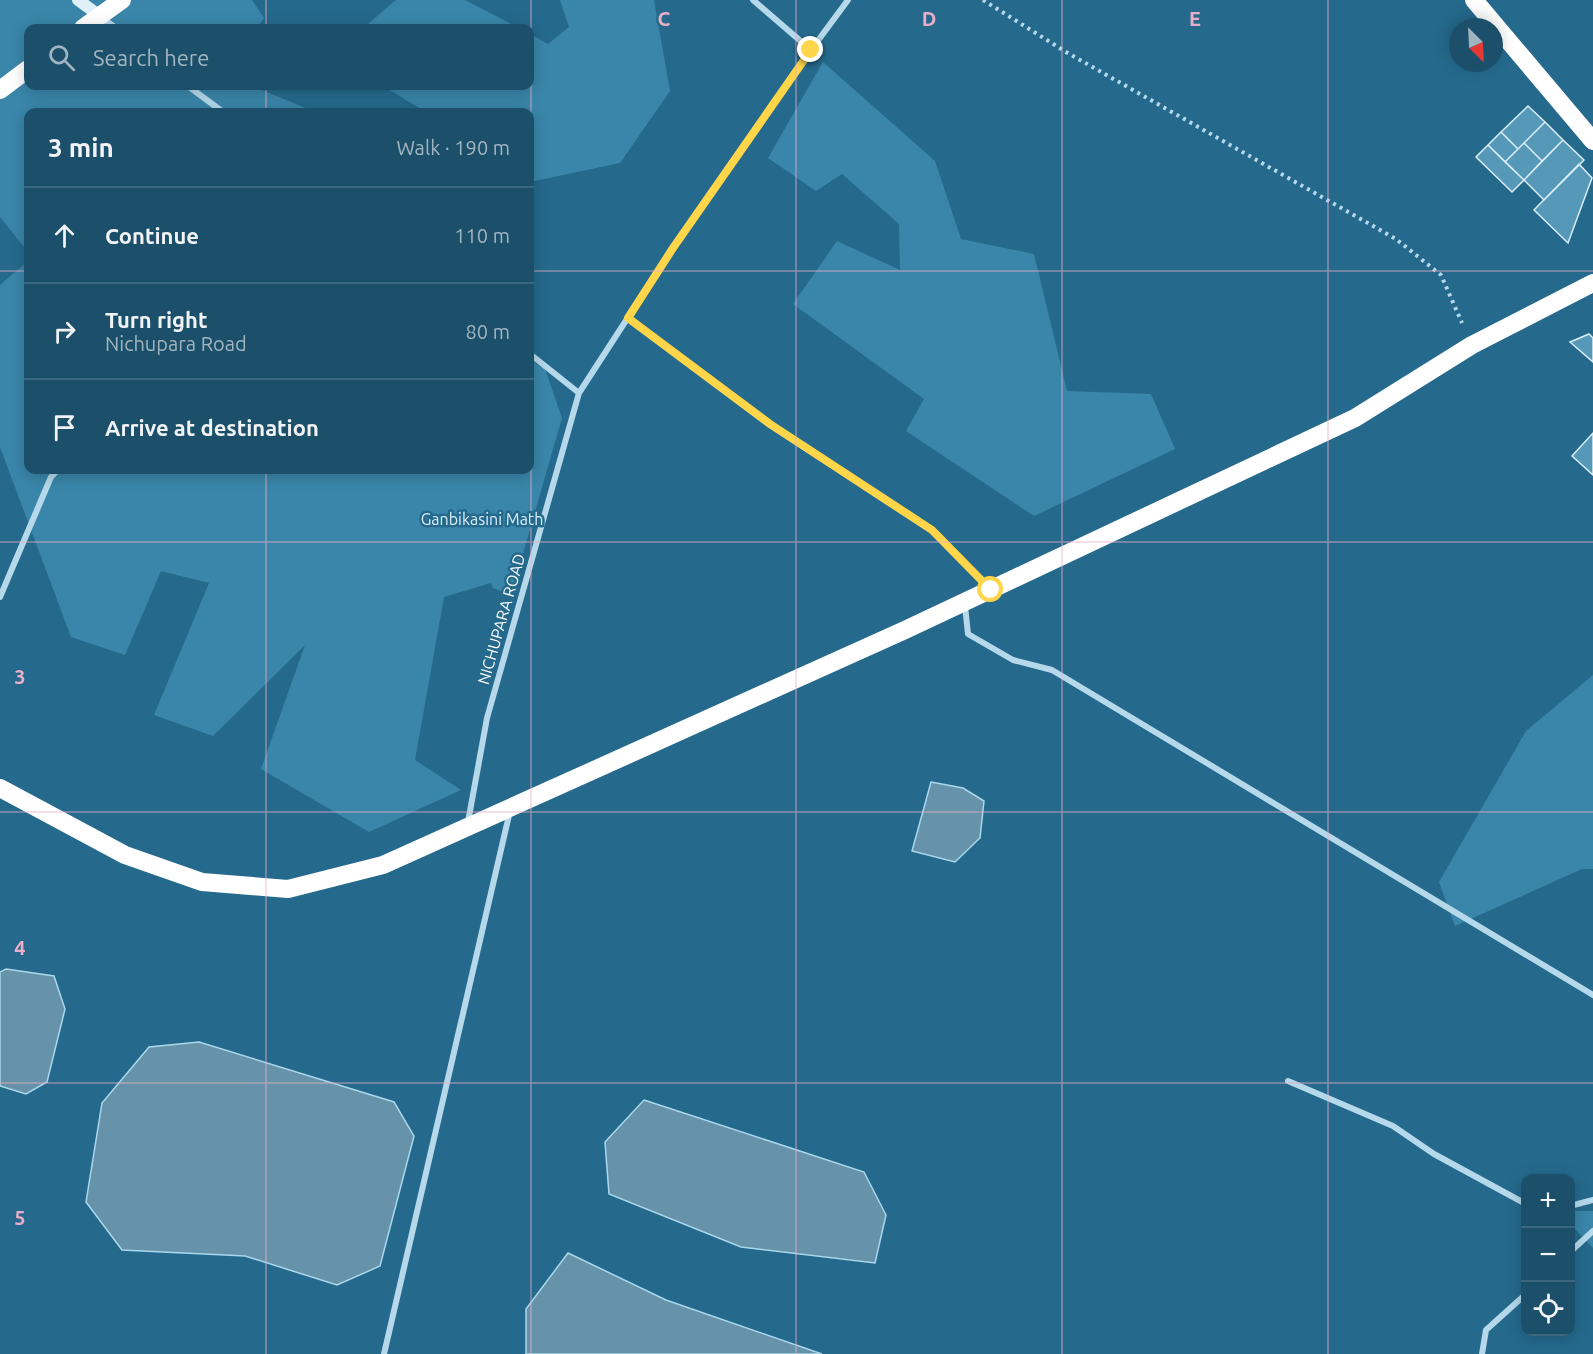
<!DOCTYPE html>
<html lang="en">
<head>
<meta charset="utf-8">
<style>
	:root { --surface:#1c506a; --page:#255770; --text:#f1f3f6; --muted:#a0b5c1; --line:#3a677e }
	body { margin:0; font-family:Ubuntu,sans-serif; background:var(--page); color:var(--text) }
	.controls { position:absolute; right:18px; bottom:18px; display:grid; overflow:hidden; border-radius:12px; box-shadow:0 3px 15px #0003 }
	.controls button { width:54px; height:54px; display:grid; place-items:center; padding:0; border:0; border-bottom:2px solid var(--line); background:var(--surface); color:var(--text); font:30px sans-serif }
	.compass { position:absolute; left:1449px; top:18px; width:54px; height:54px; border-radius:50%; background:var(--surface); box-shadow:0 3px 15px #0003; rotate:156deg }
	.stop { position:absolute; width:18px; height:18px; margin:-14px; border:4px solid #ffd54a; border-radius:50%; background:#fff }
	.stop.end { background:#ffd54a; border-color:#fff; box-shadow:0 2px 6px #0008 }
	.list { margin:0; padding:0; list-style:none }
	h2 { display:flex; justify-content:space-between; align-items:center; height:78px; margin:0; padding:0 24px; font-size:26px }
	h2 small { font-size:20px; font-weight:400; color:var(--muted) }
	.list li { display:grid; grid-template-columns:39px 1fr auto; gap:18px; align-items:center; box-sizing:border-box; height:96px; padding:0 24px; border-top:2px solid var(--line) }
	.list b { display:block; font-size:22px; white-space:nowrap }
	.list p { margin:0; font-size:20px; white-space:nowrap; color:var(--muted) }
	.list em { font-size:20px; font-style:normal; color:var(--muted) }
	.icon { flex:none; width:33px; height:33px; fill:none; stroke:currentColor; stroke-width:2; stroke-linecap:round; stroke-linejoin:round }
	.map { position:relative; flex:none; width:1593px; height:1354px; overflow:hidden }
	.search { position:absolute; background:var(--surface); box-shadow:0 3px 15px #0003; left:24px; top:24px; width:510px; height:66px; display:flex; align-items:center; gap:15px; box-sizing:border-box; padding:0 21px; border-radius:12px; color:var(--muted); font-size:22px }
	.panel { position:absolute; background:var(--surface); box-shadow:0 3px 15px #0003; left:24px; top:108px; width:510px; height:366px; border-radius:12px }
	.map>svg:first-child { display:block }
</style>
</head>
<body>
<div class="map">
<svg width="1593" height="1354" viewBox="0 0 1593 1354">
	<rect width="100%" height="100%" fill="#256a8d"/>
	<path fill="#3a86aa" d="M0,0H252L264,18L257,28H28V86H252L315,112H28V252L0,217Z
		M396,0H465L519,28H363Z
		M560,0H654L670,91L620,163L530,182V112H426L383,86H530V34L548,44L569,27Z
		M823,62L935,161L961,239L1034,254L1067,391L1151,394L1175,449L1034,516L906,431L924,399L793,304L837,241L900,270L899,224L842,174L816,191L768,158Z
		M28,261V470H530V360L545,369L562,418L511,595L493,588L491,583L444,597L415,760L461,790L369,832L261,769L305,645L213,736L154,715L209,583L161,571L125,655L71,637L0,447V285Z
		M1593,675V869H1582L1455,926L1439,882L1526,731Z
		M1571,1211H1593V1248L1571,1225Z"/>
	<path fill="#6793aa" stroke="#a9d7eb" stroke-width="1.5" d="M931,782L963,788L984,801L980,838L955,862L912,851Z
		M6,969L54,976L65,1009L47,1082L26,1094L0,1086V972Z
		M199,1042L394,1102L414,1136L380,1266L337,1285L245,1256L122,1250L86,1202L102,1103L149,1047Z
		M644,1100L864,1172L886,1215L875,1263L741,1247L609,1194L605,1142Z
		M568,1253L666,1300L822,1354H526V1309Z"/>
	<path fill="#5698b8" stroke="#d9eef8" stroke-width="1.5" d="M1528,106L1545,122L1518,149L1501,132Z
		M1545,122L1563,140L1542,161L1524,143Z
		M1501,132L1518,149L1505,162L1488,145Z
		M1563,140L1584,160L1544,200L1524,180Z
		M1524,143L1542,161L1524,180L1505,162Z
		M1488,145L1524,180L1512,192L1476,157Z
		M1579,164L1592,178L1568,243L1534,210Z
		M1589,334L1593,338V362L1570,342Z
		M1593,433V475L1572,456Z"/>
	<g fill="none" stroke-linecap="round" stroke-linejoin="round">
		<path stroke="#b5d9eb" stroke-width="4" stroke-dasharray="3 4.5" stroke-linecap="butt" d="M983,0L1066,52L1396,239L1441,275L1462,323"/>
		<path stroke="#b5d9eb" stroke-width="6" d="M753,0L811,50
			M102,18L116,28
			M188,86L223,112
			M628,318L770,425L932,530L988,587
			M530,354L579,393
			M0,597L51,477L58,470
			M965,606L968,634L1013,660L1052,670L1593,995
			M468,822L487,718L579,393L673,248L811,50L848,0
			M1288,1081L1393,1126L1434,1154L1526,1204
			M1570,1206L1593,1200
			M1570,1252L1593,1231
			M384,1354L510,811
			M1482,1354L1486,1330L1526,1294"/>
		<path stroke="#e0f0f9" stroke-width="12" d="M78,0L100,16"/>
		<path stroke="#fff" stroke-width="18" d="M1474,0L1593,141
			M83,28L122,0
			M0,90L28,69
			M0,788L125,855L202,882L288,889L383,865L905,630L1355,418L1472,345L1593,283"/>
	</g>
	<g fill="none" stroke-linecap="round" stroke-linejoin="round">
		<path stroke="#ffd54a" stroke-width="8" d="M811,50L673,248L628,318L770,424L932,530L991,590"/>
	</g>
	<path fill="none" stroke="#eaaec6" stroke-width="1.5" stroke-opacity="0.55" d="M266,0V28M531,0V1354M796,0V1354M1062,0V1354M1328,0V1354M266,86V112M0,271H28M530,271H1593M266,470V1354M0,542H1593M0,812H1593M0,1083H1593"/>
	<g text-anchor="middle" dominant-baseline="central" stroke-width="5" stroke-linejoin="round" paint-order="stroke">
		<g font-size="16" fill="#d9eef8" stroke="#256a8d">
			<text x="482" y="519">Ganbikasini Math</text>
		</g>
		<g font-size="16" fill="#fff" stroke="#256a8d">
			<text transform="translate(501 619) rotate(-74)">NICHUPARA ROAD</text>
		</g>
	</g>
	<g font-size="20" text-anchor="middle" font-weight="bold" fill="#eaaec6" stroke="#256a8d" stroke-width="5" stroke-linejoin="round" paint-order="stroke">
		<text x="664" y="26">C</text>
		<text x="929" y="26">D</text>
		<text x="1195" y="26">E</text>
		<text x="20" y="684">3</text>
		<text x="20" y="955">4</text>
		<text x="20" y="1225">5</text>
	</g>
</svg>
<div class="controls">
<button>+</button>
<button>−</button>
<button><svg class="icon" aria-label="locate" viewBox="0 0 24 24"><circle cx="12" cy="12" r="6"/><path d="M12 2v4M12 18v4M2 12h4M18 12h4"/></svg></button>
</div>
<svg class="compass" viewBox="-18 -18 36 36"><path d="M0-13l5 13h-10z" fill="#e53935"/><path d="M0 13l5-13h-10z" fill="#a0b5c1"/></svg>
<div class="stop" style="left:991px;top:590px"></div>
<div class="stop end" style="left:811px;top:50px"></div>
<div class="search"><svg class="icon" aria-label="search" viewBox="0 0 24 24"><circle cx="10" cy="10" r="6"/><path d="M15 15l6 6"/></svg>Search here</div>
<section class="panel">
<h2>3 min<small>Walk · 190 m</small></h2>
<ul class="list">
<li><svg class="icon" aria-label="ahead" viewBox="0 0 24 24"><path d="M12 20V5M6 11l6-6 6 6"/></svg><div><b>Continue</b></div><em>110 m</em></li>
<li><svg class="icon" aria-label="right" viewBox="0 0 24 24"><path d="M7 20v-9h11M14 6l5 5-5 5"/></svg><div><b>Turn right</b><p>Nichupara Road</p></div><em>80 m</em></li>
<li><svg class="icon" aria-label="arrive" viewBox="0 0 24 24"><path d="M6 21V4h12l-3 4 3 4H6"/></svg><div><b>Arrive at destination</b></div></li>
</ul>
</section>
</div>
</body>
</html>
